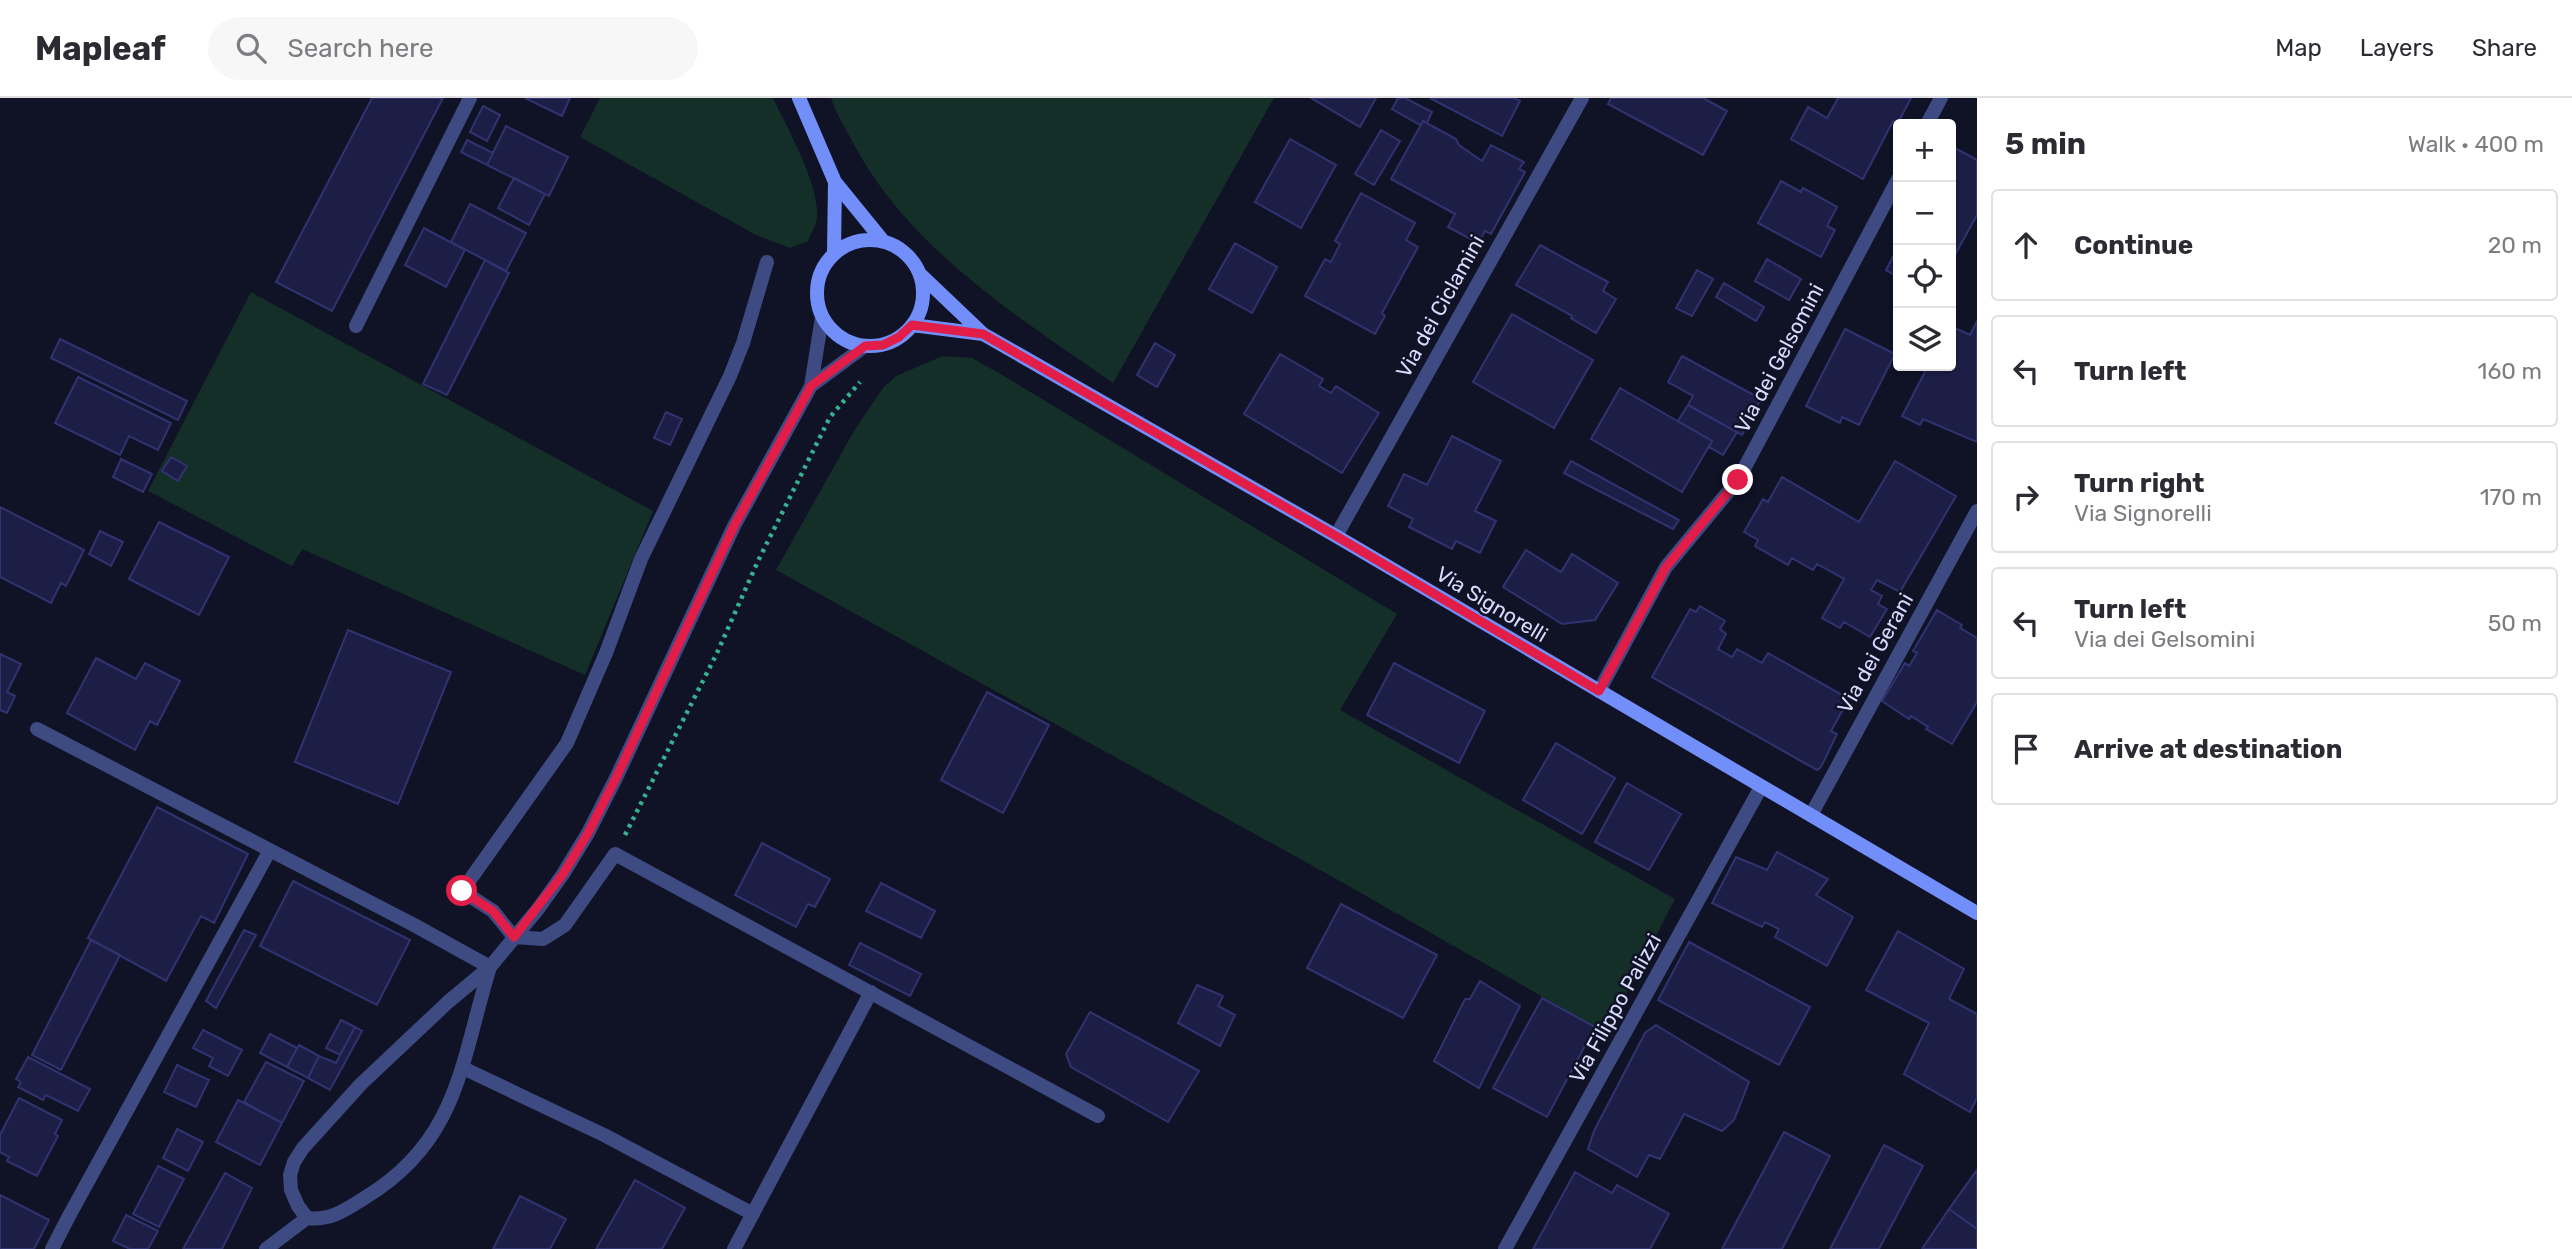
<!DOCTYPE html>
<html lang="en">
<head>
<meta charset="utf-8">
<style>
	:root { --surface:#fff; --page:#f7f7f7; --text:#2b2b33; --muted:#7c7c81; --line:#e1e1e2 }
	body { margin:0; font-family:Rubik,sans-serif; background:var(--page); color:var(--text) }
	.controls { position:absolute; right:21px; top:21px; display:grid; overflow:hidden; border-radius:7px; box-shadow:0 2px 5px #0004 }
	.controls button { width:63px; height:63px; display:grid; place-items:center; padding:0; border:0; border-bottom:2px solid var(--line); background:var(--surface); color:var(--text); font:35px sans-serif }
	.stop { position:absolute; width:21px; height:21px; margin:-16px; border:5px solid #e11d48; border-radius:50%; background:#fff }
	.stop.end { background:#e11d48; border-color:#fff; box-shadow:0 2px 7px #0008 }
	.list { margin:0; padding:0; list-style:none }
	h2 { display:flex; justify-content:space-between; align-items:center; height:91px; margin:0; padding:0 28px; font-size:30px }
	h2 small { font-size:23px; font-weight:400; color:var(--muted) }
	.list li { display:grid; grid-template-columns:46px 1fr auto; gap:21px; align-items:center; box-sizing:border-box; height:112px; margin:0 14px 14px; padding:0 14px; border:2px solid var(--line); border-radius:7px }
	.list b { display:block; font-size:26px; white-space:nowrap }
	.list p { margin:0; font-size:23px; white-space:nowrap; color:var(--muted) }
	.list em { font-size:23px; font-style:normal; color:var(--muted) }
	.icon { flex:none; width:38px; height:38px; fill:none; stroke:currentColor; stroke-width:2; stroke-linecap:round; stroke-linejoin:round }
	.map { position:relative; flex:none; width:1977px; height:1151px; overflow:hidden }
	header { display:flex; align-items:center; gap:42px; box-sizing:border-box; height:98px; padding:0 35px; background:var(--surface); border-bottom:2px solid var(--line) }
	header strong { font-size:33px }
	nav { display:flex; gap:38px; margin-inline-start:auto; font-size:24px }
	.search { width:490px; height:63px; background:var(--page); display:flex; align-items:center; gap:18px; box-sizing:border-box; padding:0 24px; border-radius:38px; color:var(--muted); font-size:26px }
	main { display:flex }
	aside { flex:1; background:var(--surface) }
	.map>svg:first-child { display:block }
</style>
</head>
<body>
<header>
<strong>Mapleaf</strong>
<div class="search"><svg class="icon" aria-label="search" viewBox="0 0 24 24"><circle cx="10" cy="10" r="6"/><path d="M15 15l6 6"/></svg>Search here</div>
<nav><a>Map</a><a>Layers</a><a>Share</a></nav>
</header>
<main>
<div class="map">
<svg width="1977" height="1151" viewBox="0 0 1977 1151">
	<rect width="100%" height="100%" fill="#101226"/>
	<path fill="#142f28" d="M600,0H773C787,30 819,85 817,118C817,126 811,135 808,143L790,150L756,137L580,39Z
		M831,0H1274L1113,285C1015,217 905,148 850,39C843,26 835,13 831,0Z
		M251,194L653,413L585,577L302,451L292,468L148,393Z
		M943,258L972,260L1004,278L1397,516L1340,612L1675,801L1606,935L1331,778L776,472L854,333L883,290L896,278Z"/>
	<path fill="#1d1e46" stroke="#303370" stroke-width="2" d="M372,0H443L332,213L276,184Z
		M525,0H570L562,18Z
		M1311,0H1376L1360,29Z
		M1398,0H1405L1432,14L1427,25L1423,23L1420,27L1392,11Z
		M1430,0H1514L1520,3L1502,38Z
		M1611,0H1703L1727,13L1703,57L1608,6Z
		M1838,0H1911L1898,25L1893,23L1863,81L1791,41L1808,9L1827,20Z
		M483,8L500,17L487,43L470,34Z
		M1423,23L1456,41L1459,47L1482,63L1491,47L1524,64L1519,71L1525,74L1491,136L1485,133L1478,145L1448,129L1455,116L1391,81Z
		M506,28L568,59L549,98L487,67Z
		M1381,32L1400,43L1374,87L1355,76Z
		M1290,41L1336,67L1301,130L1255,104Z
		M467,42L493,55L487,67L461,54Z
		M1953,49L1977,62V117L1951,164V54Z
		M514,80L545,96L529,127L498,110Z
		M1781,83L1801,94L1803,90L1837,109L1827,128L1835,132L1821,159L1758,125Z
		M1361,95L1415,125L1406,142L1418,149L1382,215L1385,218L1375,236L1305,198L1325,161L1331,164L1340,146L1335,143Z
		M470,106L526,135L506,173L451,144Z
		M424,130L465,152L446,189L405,167Z
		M1235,145L1277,169L1252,215L1209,191Z
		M1540,147L1608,184L1603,193L1616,201L1596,235L1571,220L1572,218L1516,187Z
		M1898,149V179L1886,172Z
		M1767,161L1801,181L1789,202L1755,183Z
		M485,162L509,175L447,297L423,286Z
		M1697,172L1713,181L1692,218L1676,210Z
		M1724,185L1764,209L1756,223L1716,199Z
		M1512,216L1593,262L1554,330L1473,284Z
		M1977,223V344L1923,321L1920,327L1902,318L1928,268H1951V228L1970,237Z
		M1845,231L1895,256L1859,327L1842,319L1840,325L1806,308Z
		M60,241L187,303L178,322L51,260Z
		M1155,245L1175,257L1157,289L1137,277Z
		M1280,256L1323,281L1319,288L1331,295L1336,288L1379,315L1342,375L1244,316Z
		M1682,258L1761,301L1742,337L1688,307L1693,298L1668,284Z
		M78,279L171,325L158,352L129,338L120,357L55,325Z
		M1620,290L1712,343L1682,394L1591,341Z
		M1688,307L1737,334L1723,357L1709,349L1712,343L1678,323Z
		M666,314L682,321L670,347L654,340Z
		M1452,338L1501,363L1475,413L1496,423L1480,455L1456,443L1452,451L1409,429L1413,421L1388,408L1404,376L1427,387Z
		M171,359L187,368L178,383L162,373Z
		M121,361L152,376L143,394L113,379Z
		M1571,363L1679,422L1673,431L1564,375Z
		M1895,363L1956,398L1900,494L1877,482L1871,492L1882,498L1878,506L1887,511L1870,539L1844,524L1840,530L1822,520L1844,481L1817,466L1813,472L1792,460L1788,467L1755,448L1758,442L1744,434L1763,401L1768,404L1782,379L1859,424Z
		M0,409L84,452L66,488L61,485L51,505L0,479Z
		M159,424L229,459L199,517L129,481Z
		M100,433L123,444L111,468L89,456Z
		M1526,452L1561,474L1572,456L1618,485L1595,522L1562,526L1503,489Z
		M1700,508L1725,523L1720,531L1726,536L1718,551L1732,559L1737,551L1762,565L1768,555L1849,601L1831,633L1837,636L1821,669L1817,672L1652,579L1690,511L1696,514Z
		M1937,512L1962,527L1960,530L1977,540V604L1952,646L1926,631L1928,629L1911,618L1909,621L1882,603L1905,565L1909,568L1917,555L1913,553Z
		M348,532L451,574L398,706L295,664Z
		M0,556L21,566L7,594L15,598L7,615L0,612Z
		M96,560L136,581L145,565L180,583L157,627L150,623L135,652L67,615Z
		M1394,565L1485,613L1459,665L1367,617Z
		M987,594L1049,627L1003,715L941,682Z
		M1556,645L1615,680L1582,736L1523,702Z
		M1627,685L1681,716L1649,772L1595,744Z
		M157,709L248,756L214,825L201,818L166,883L88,840Z
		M762,745L830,781L815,809L808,806L796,829L735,797Z
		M1777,754L1828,781L1816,797L1853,819L1827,868L1775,839L1779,831L1765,824L1762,829L1712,805L1736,759L1767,772Z
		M293,783L410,842L377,907L260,848Z
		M881,785L935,813L921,840L866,813Z
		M1341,806L1437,857L1403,920L1307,870Z
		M244,832L256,837L216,910L206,903Z
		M1898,833L1964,871L1949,901L1977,916V1000L1970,1014L1904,976L1929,925L1866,892Z
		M91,842L120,857L61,972L32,957Z
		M1689,844L1810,909L1779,967L1658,902Z
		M860,845L921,876L910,898L849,867Z
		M1480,883L1520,908L1479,990L1434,963L1465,901H1470Z
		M1197,887L1223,898L1218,908L1235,917L1220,948L1178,925Z
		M1542,900L1595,929L1547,1019L1493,990Z
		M1090,914L1199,973L1168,1024L1071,969L1066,956Z
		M341,922L355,929L340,957L326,950Z
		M1656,927L1749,984L1734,1022L1722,1033L1684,1016L1660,1061L1649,1057L1637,1079L1588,1051L1594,1033L1645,935Z
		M355,929L362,933L330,992L308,980L319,958L336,965Z
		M203,932L242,952L228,978L209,968L213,960L193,950Z
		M270,936L297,950L287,969L260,955Z
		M299,947L319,958L308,980L287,969Z
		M28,959L90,991L78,1013L46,997L43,1002L18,989L21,984L16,981Z
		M266,964L304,983L282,1025L244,1004Z
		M177,967L209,982L196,1009L164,994Z
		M19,1000L62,1022L55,1036L58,1038L37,1078L7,1063L9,1059L0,1054V1037Z
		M238,1002L282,1025L260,1067L216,1044Z
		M177,1031L203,1044L188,1073L163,1060Z
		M1784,1034L1830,1058L1782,1151H1722Z
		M1884,1047L1923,1068L1879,1151H1830Z
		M158,1068L184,1081L159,1129L133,1116Z
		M1977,1072V1131L1949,1111Z
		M1575,1074L1612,1095L1617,1087L1669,1116L1650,1151H1533Z
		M225,1075L252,1090L222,1151H183Z
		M635,1082L685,1110L662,1151H596Z
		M0,1097L49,1122L34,1151H0Z
		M520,1098L566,1121L550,1151H493Z
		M1949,1111L1977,1131V1151H1922Z
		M126,1117L158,1133L148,1151H130L113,1143Z"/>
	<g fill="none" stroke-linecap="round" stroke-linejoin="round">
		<path stroke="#35b38e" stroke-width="4.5" stroke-dasharray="3.5 5" stroke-linecap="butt" d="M625,737L717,555L758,463L830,319L860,284"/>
		<path stroke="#3d4b82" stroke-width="14" d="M767,164L743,245L730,278L641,461L606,555L567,645L462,793L493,813L514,839L543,841L565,827L615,756L1098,1018
			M37,631L414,827L490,869
			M463,970L604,1037L753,1116
			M69,1118L270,752
			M734,1151L871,894"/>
		<path stroke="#3d4b82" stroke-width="14" d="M1927,26L1941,0
			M356,228L470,0
			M811,288L865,248
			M1336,438L1582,0
			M1599,593L1666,469L1738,382L1898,81
			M1811,717L1977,413
			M490,869C461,963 459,1042 366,1099C347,1111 331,1123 307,1120L298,1108L291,1092L290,1077L294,1064L303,1050L361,986L448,904L490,869L538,811L563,776L588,735L616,680L734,428L811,288L822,219
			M52,1151L69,1118
			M266,1151L307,1120
			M1505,1151L1761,689"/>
		<path stroke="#728ef9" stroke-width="14" d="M799,0L835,84L883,143
			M817 195a53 53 0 1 1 106 0a53 53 0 1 1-106 0Z
			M834,154L835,84
			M921,177L983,236L1336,438L1977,815
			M912,227L983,236"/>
	</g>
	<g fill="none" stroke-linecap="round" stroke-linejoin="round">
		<path stroke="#e11d48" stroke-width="9" d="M462,793L493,813L514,839L563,776L588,735L616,680L734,428L811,288L865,248L883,247L899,239L912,227L983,236L1336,438L1599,593L1666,469L1738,382"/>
	</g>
	<g text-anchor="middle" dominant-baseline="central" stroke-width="5" stroke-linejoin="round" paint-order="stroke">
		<g font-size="21" fill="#d7dbfd" stroke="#101226">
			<text transform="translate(1440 208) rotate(-61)">Via dei Ciclamini</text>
			<text transform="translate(1779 260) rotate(-62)">Via dei Gelsomini</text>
			<text transform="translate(1492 506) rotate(31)">Via Signorelli</text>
			<text transform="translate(1875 555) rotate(-61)">Via dei Gerani</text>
			<text transform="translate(1615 910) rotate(-61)">Via Filippo Palizzi</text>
		</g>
	</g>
</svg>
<div class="controls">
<button>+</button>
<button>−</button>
<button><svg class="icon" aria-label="locate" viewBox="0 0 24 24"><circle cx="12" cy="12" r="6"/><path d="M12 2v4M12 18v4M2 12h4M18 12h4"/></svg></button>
<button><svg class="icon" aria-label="layers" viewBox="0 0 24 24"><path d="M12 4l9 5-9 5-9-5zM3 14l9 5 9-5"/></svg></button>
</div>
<div class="stop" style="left:462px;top:793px"></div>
<div class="stop end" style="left:1738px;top:382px"></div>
</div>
<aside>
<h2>5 min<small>Walk · 400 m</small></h2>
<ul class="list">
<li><svg class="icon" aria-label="ahead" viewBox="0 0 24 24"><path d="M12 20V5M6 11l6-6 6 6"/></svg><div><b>Continue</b></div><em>20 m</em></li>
<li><svg class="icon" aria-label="left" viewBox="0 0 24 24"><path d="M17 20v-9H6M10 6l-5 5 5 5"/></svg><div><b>Turn left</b></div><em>160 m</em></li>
<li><svg class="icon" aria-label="right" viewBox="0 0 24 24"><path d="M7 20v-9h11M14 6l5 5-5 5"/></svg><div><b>Turn right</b><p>Via Signorelli</p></div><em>170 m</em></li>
<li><svg class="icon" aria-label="left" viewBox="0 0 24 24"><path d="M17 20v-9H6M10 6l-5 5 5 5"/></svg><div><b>Turn left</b><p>Via dei Gelsomini</p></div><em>50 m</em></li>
<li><svg class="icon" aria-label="arrive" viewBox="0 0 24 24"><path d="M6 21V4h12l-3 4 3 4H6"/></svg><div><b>Arrive at destination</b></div></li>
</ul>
</aside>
</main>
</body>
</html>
